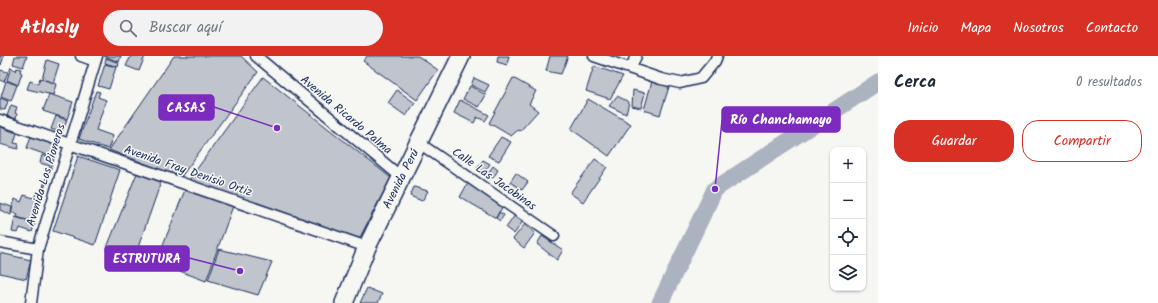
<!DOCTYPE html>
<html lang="es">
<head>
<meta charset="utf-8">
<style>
	:root { --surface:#fff; --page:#f2f2f3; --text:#1f2937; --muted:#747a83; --line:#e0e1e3; --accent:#d93025 }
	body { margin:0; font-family:Kalam,sans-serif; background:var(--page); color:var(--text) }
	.controls { position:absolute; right:12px; bottom:12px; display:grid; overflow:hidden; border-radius:8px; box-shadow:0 1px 3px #0004 }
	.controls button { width:36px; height:36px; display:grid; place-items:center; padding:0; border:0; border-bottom:1px solid var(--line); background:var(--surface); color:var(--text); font:20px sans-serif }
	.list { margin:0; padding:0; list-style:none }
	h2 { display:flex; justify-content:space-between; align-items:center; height:52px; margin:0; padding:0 16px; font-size:17px }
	h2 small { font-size:13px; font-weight:400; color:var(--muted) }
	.actions { display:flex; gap:8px; padding:12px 16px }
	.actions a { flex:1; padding:9px 0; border:1px solid var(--accent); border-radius:16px; text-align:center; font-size:14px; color:var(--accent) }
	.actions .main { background:var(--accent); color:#fff }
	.icon { flex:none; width:22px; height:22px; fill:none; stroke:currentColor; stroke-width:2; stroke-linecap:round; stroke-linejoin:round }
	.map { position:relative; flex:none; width:878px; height:247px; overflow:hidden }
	header { display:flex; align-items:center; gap:24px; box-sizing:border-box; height:56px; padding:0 20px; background:var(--accent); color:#fff }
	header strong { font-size:19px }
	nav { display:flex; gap:22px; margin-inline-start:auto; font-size:14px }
	.search { width:280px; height:36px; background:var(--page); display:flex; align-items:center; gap:10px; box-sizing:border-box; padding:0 14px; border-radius:22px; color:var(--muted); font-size:15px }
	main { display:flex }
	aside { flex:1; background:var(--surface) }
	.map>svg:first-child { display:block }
</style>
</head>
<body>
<header>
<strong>Atlasly</strong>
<div class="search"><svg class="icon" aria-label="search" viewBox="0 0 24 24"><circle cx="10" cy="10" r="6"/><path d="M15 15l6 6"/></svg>Buscar aquí</div>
<nav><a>Inicio</a><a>Mapa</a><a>Nosotros</a><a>Contacto</a></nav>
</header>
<main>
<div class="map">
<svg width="878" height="247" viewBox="0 0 878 247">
	<rect width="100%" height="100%" fill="#f6f6f2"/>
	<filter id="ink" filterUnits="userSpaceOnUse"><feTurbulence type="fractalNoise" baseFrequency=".025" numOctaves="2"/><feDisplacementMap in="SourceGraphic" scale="8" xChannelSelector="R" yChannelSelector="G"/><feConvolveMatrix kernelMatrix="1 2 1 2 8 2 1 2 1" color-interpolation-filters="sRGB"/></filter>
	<g filter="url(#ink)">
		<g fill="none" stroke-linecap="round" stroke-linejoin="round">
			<path stroke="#abb2c0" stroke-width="17" d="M660,247L715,133L878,26"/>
		</g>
		<path fill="#c0c4cd" stroke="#1b2f5e" d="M0,0H4L1,9H0Z
			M15,0H27L23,11L13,8Z
			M104,0H121L119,6Z
			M131,0H145L139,15L126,10Z
			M174,0H241L258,16L181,121L109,94Z
			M367,0H418L438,14L417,44L363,5Z
			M498,0H509L507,9L497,6Z
			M550,0H568L561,18L546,15Z
			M106,2L119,7L118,11L105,7Z
			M47,4L59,8L53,27L42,23Z
			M105,8L116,11L109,33L98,30Z
			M594,10L623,20L610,43L586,35Z
			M11,11L16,15L17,12L21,13L20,16L22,17L18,29L7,24Z
			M0,14L8,16L4,26L0,24Z
			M263,21L391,122L358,185L189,124Z
			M40,22L56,28L53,39L27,33L30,25L38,28Z
			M474,22L489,29L485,36L471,29Z
			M513,22L536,35L529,48L538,55L520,75L518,74L511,80L489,67Z
			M6,25L17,29L11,45L1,41Z
			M652,25L669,31L660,59L644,54Z
			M470,30L486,39L479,51L463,43Z
			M397,34L415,47L406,60L388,47Z
			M633,34L645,37L641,52L632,50Z
			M96,35L100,36L98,41L106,44L96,74L113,80L108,93L79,83Z
			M49,38L73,46L67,63L43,55Z
			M617,40L629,46L626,58L609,50Z
			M0,42L8,45L5,54L0,53Z
			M588,43L631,68L609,100L571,73Z
			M460,44L489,59L485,65L477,61L474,67L454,57Z
			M11,49L17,51L15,57L17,58L16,63L7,60Z
			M56,60L67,64L62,77L51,73Z
			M0,71L17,77L14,87L19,88L18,93L0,88Z
			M31,80L59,89L55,102L27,92Z
			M501,81L511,86L499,105L488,100Z
			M42,99L54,103L33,166L17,161L18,159L11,156L15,143L21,146L24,139L34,142L36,138L41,137L50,110L40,107Z
			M78,100L120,114L95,189L53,175Z
			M595,103L607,111L583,146L570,137Z
			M483,104L490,108L483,118L477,113Z
			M493,110L498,114L493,122L487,119Z
			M137,117L161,126L135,200L106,194Z
			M516,117L528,126L522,134L510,126Z
			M468,127L504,148L496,162L460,141Z
			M414,131L428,135L422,145L410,140Z
			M185,134L233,150L206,225L156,206Z
			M0,147L12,151L11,159L0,154Z
			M499,156L504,159L500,165L496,162Z
			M515,159L523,165L514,178L506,172Z
			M15,161L35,167L32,176L20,172L18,177L12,176Z
			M525,168L535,177L524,192L513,183Z
			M542,180L563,194L557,204L537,188Z
			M219,193L272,206L258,239L208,224Z
			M0,197L31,204L26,223L0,217Z
			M367,232L382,238L378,247H360Z"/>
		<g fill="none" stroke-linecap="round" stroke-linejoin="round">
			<defs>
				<path id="street" d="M81,0L95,5
					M256,0L401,121
					M594,0L661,23L680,27L701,22L715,5L717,0
					M631,12L636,0
					M0,64L367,191
					M419,87L554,180
					M0,186L38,193
					M31,247L38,193L97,0"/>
				<path id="highway" d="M344,247L367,191L461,0"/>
			</defs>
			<use href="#street" stroke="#1b2f5e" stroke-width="13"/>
			<use href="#highway" stroke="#1b2f5e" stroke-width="20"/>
			<use href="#street" stroke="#f6f6f2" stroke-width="10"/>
			<use href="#highway" stroke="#f6f6f2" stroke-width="17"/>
		</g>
	</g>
	<g text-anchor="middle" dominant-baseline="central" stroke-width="3" stroke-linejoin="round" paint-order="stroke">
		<g font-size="12" fill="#1b2f5e" stroke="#f6f6f2">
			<text transform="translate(346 59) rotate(40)">Avenida Ricardo Palma</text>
			<text transform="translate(188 115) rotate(19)">Avenida Fray Denisio Ortiz</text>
			<text transform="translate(46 119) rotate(-73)">Avenida Los Pioneros</text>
			<text transform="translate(401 123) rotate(-63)">Avenida Perú</text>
			<text transform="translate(494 123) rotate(35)">Calle Las Jacobinas</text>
		</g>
	</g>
	<path fill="none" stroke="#7b2cbf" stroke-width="1.5" d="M277 72L214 51M715 133L722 64M240 215L189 202"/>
	<g fill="#7b2cbf" stroke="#f6f6f2" stroke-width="1.5">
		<circle cx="277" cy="72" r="4"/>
		<circle cx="715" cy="133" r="4"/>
		<circle cx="240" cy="215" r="4"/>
	</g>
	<g fill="#7b2cbf" stroke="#7b2cbf" stroke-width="1.5">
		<rect x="159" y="39" width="55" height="25" rx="4"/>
		<rect x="722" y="51" width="118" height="25" rx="4"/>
		<rect x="105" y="190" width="84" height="25" rx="4"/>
	</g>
	<g font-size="13" text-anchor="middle" font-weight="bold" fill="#fff">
		<text x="186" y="56">CASAS</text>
		<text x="781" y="68">Río Chanchamayo</text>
		<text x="147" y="207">ESTRUTURA</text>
	</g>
</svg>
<div class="controls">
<button>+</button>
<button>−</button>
<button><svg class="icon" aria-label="locate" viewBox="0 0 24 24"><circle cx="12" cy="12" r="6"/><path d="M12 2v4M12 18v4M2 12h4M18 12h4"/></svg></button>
<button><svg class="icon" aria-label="layers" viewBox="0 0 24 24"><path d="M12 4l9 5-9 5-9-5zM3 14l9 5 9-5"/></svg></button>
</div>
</div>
<aside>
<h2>Cerca<small>0 resultados</small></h2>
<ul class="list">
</ul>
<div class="actions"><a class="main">Guardar</a><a>Compartir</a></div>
</aside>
</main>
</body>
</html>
